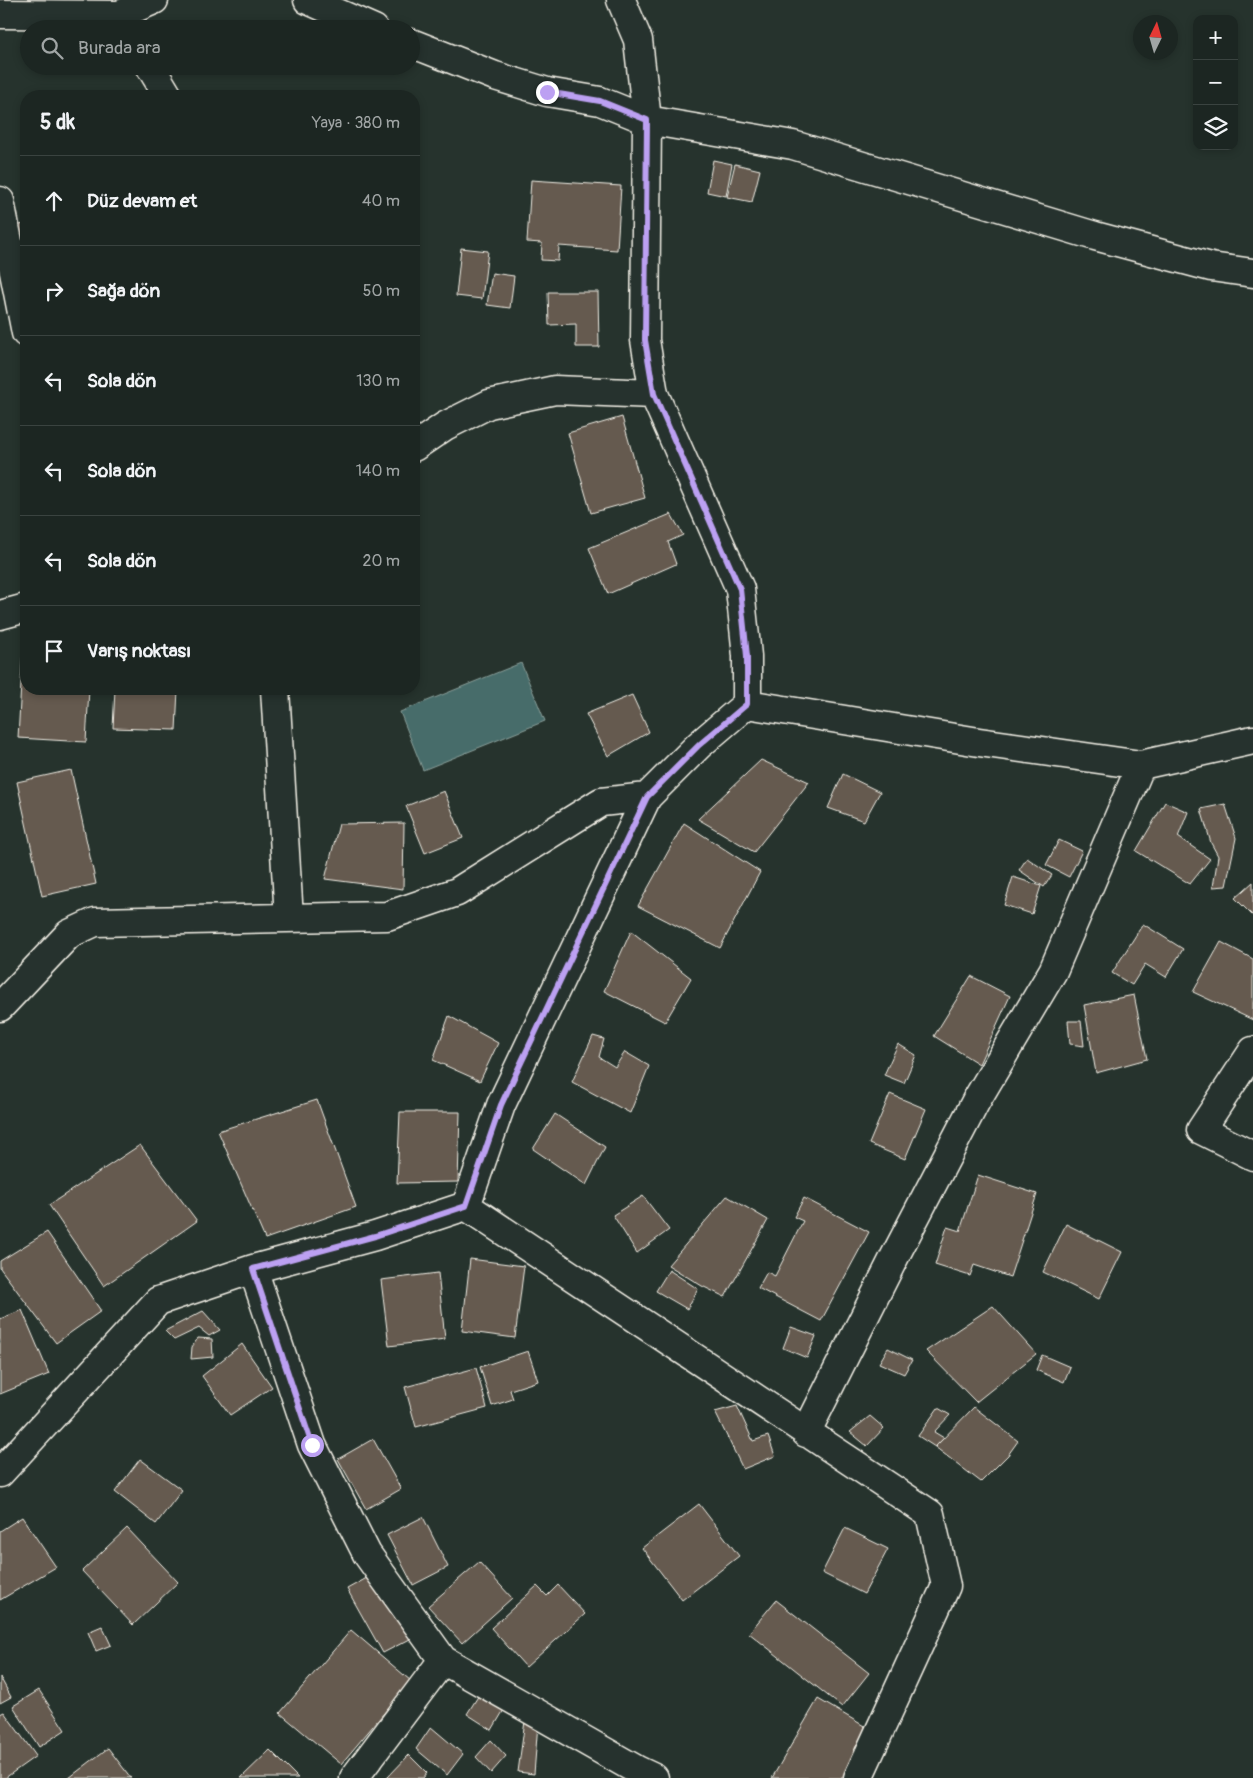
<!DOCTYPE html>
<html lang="tr">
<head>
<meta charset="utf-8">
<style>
	:root { --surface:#1c2622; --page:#29322f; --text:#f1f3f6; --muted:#a0a5a5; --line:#3a4340 }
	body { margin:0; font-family:Pangolin,sans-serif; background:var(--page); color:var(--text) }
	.controls { position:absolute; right:15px; top:15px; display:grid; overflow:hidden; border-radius:10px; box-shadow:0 2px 8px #0003 }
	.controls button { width:45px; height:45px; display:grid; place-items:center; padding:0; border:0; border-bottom:1px solid var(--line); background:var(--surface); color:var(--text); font:25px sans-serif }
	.compass { position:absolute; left:1133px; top:15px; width:45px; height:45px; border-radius:50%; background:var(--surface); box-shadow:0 2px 8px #0003; rotate:5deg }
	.stop { position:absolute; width:15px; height:15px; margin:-11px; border:4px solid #bca0f2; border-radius:50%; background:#fff }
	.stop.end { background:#bca0f2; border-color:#fff; box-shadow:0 1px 5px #0008 }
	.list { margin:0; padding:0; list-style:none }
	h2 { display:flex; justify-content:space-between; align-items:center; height:65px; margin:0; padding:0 20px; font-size:21px }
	h2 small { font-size:16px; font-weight:400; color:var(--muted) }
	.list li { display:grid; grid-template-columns:32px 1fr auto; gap:15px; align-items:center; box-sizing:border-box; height:90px; padding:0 20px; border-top:1px solid var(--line) }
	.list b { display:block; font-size:19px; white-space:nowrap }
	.list em { font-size:16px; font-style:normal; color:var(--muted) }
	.icon { flex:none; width:28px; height:28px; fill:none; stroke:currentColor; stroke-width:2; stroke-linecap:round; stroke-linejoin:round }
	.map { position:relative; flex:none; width:1253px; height:1778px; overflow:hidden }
	.search { position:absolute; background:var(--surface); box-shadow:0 2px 8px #0003; left:20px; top:20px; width:400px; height:55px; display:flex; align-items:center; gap:12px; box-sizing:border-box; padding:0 18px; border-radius:28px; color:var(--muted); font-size:19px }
	.panel { position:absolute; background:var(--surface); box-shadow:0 2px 8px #0003; left:20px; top:90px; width:400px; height:605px; border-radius:20px }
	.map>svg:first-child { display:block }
</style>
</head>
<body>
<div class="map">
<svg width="1253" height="1778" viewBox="0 0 1253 1778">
	<rect width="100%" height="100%" fill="#26332d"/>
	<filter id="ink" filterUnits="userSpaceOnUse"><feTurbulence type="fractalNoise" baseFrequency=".02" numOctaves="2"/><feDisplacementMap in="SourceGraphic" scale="10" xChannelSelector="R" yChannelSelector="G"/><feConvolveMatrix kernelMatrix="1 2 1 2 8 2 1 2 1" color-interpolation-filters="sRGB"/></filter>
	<g filter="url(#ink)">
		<path fill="#476c6a" stroke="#8ca19c" d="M521,663L545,721L423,770L400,712Z"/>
		<path fill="#655a50" stroke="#f4f1e8" d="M713,160L732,164L726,196L707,192Z
			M735,164L760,170L752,202L727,197Z
			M531,180L621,186L617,250L559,246L558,261L541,260L542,243L527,242Z
			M26,224V278L12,226Z
			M461,248L488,251L482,299L456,296Z
			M492,273L514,276L510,308L487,305Z
			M548,292H598L599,347H576V324L549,325Z
			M622,417L645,498L591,513L568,433Z
			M671,514L683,535L668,542L676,564L608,594L589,548Z
			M24,629H26V689H89L86,742L18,738Z
			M115,689H178L176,730L113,728Z
			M632,695L649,732L608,756L586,714Z
			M761,760L809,782L754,852L698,819Z
			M71,770L96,884L42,896L17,782Z
			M843,774L880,792L864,821L828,808Z
			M444,791L463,838L425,853L406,806Z
			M1165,802L1188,812L1178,837L1210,859L1190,884L1136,851Z
			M1225,804L1236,838L1226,886L1213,887L1218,856L1211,843L1201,809Z
			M404,823L403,889L325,879L339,824Z
			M684,823L760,872L720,948L638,906Z
			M1059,840L1082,851L1069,877L1046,865Z
			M1027,858L1052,875L1044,887L1019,870Z
			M1013,877L1041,886L1032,914L1004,905Z
			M1253,882V916L1235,898Z
			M1143,924L1183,949L1166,977L1145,964L1132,985L1112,973Z
			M631,931L691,978L665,1022L604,991Z
			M1221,942L1253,959V1020L1193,992Z
			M971,976L1010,996L979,1064L934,1036Z
			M1134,995L1147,1059L1096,1073L1084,1005Z
			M449,1016L498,1043L480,1081L433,1060Z
			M1068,1021H1081L1084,1046L1070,1044Z
			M593,1036L604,1039L599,1057L615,1067L625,1052L649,1066L630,1113L572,1082Z
			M898,1044L916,1055L904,1083L884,1075Z
			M890,1094L926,1109L905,1159L869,1144Z
			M317,1100L356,1207L265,1239L218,1131Z
			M400,1112H460L458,1182L397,1183Z
			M555,1114L605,1147L586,1185L533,1149Z
			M140,1145L197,1221L104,1286L49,1205Z
			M978,1175L1037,1194L1010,1277L974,1265L970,1276L935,1265L947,1227L960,1231Z
			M643,1196L669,1230L637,1253L613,1215Z
			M727,1196L768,1220L725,1297L702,1286L668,1265Z
			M804,1198L869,1232L821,1321L758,1288L767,1272L775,1276L803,1221L794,1217Z
			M1066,1224L1122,1252L1099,1299L1043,1272Z
			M47,1232L101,1311L56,1343L0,1268V1261Z
			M470,1259L524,1266L515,1338L462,1331Z
			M669,1270L698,1289L687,1309L656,1291Z
			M438,1273L445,1339L389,1346L381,1280Z
			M993,1306L1036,1354L976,1402L926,1351Z
			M22,1310L49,1374L0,1394V1319Z
			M203,1311L220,1330L209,1336L199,1328L174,1340L165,1331Z
			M791,1327L816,1336L807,1358L783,1348Z
			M198,1338L212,1339L213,1357L191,1359L192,1347Z
			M242,1344L272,1387L230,1415L202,1376Z
			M888,1348L912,1360L904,1374L879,1363Z
			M528,1351L538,1381L510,1390L513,1399L492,1406L480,1367Z
			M1042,1355L1070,1367L1064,1382L1036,1370Z
			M476,1368L487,1408L416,1427L405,1387Z
			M737,1406L753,1441L768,1436L775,1456L743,1469L715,1412Z
			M974,1407L1018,1441L1008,1455L981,1482L935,1447Z
			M938,1408L950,1415L934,1432L944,1438L935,1447L918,1436Z
			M870,1416L884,1428L867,1446L850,1432Z
			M373,1439L401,1489L366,1509L338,1459Z
			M140,1459L182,1490L156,1524L115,1492Z
			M699,1504L739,1556L682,1600L642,1548Z
			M22,1517L56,1567L0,1600V1531Z
			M423,1517L448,1567L413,1585L387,1535Z
			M127,1528L178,1582L133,1625L82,1571Z
			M845,1528L888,1549L864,1594L822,1573Z
			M479,1562L512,1598L462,1643L428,1606Z
			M374,1574L410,1639L383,1653L347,1589Z
			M558,1585L585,1614L526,1667L491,1628L537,1586L547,1596Z
			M776,1600L869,1673L842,1707L749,1633Z
			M102,1626L111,1645L96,1651L88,1632Z
			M351,1630L411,1681L341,1764L280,1713Z
			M0,1677L11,1697L0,1703Z
			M484,1687L508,1703L492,1730L467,1714Z
			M39,1690L65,1730L39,1747L13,1706Z
			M818,1699L871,1730L843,1778H772Z
			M4,1712L36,1756L5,1778H0V1714Z
			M525,1721L538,1723L534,1774L518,1772Z
			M431,1727L463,1754L447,1775L416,1749Z
			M491,1740L506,1756L491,1773L476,1757Z
			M108,1748L131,1778H69Z
			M270,1750L298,1778H241Z
			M409,1755L427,1773L423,1778H387Z"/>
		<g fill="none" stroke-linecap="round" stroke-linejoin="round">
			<defs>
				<path id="minor" d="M308,0L374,29
					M0,14L119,15L154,0
					M411,43L495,76L547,92L600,101L647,120L793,145L1095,236L1211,267L1253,273
					M150,66L168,96
					M0,201L26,333
					M414,447L445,426L489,404L555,390L654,394
					M0,615L26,608
					M275,689L289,918
					M747,704L979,742L1141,765L1253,740
					M0,1007L69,934L95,922L387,916L457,892L601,802L647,797
					M1253,1051L1201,1130L1253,1156
					M466,1206L930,1514L946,1586L858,1778
					M253,1269L312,1445L367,1554L443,1660L637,1770L654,1778
					M806,1433L895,1256L976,1101L1053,971L1141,765
					M0,1473L158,1301L253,1269L375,1236L466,1206L501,1105L647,797L699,745L747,704V656L740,589L654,394L645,340L647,120L638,40L621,0
					M354,1778L443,1660"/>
			</defs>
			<use href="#minor" stroke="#f4f1e8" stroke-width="31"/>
			<use href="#minor" stroke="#26332d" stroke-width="28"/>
		</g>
	</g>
	<g fill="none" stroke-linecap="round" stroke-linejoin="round" filter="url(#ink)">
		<path stroke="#bca0f2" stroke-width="6" d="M312,1445L253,1269L375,1236L466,1206L501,1105L647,797L699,745L747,704V656L740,589L654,394L645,340L647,120L600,101L547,92"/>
	</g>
</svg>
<div class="controls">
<button>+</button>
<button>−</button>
<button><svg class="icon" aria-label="layers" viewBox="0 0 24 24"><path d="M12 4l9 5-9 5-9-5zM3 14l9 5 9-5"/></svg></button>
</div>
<svg class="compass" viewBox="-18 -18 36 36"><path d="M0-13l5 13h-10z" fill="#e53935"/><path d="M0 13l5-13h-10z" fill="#a0a5a5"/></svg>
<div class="stop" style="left:312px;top:1445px"></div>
<div class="stop end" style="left:547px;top:92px"></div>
<div class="search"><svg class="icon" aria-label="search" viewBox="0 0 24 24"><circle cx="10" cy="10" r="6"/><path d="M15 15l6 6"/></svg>Burada ara</div>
<section class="panel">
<h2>5 dk<small>Yaya · 380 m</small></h2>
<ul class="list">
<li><svg class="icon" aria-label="ahead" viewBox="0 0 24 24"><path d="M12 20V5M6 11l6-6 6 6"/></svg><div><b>Düz devam et</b></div><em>40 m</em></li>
<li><svg class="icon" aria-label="right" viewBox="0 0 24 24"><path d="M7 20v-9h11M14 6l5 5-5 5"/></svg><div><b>Sağa dön</b></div><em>50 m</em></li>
<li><svg class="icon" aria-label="left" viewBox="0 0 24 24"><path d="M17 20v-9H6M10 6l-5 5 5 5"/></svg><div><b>Sola dön</b></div><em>130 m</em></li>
<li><svg class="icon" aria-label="left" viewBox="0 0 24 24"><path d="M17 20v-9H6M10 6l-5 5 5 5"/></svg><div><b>Sola dön</b></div><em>140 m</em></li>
<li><svg class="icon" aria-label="left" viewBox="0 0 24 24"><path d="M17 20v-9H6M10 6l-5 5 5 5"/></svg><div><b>Sola dön</b></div><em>20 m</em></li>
<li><svg class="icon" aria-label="arrive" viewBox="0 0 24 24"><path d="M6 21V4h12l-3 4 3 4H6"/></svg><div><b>Varış noktası</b></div></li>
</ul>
</section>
</div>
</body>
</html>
